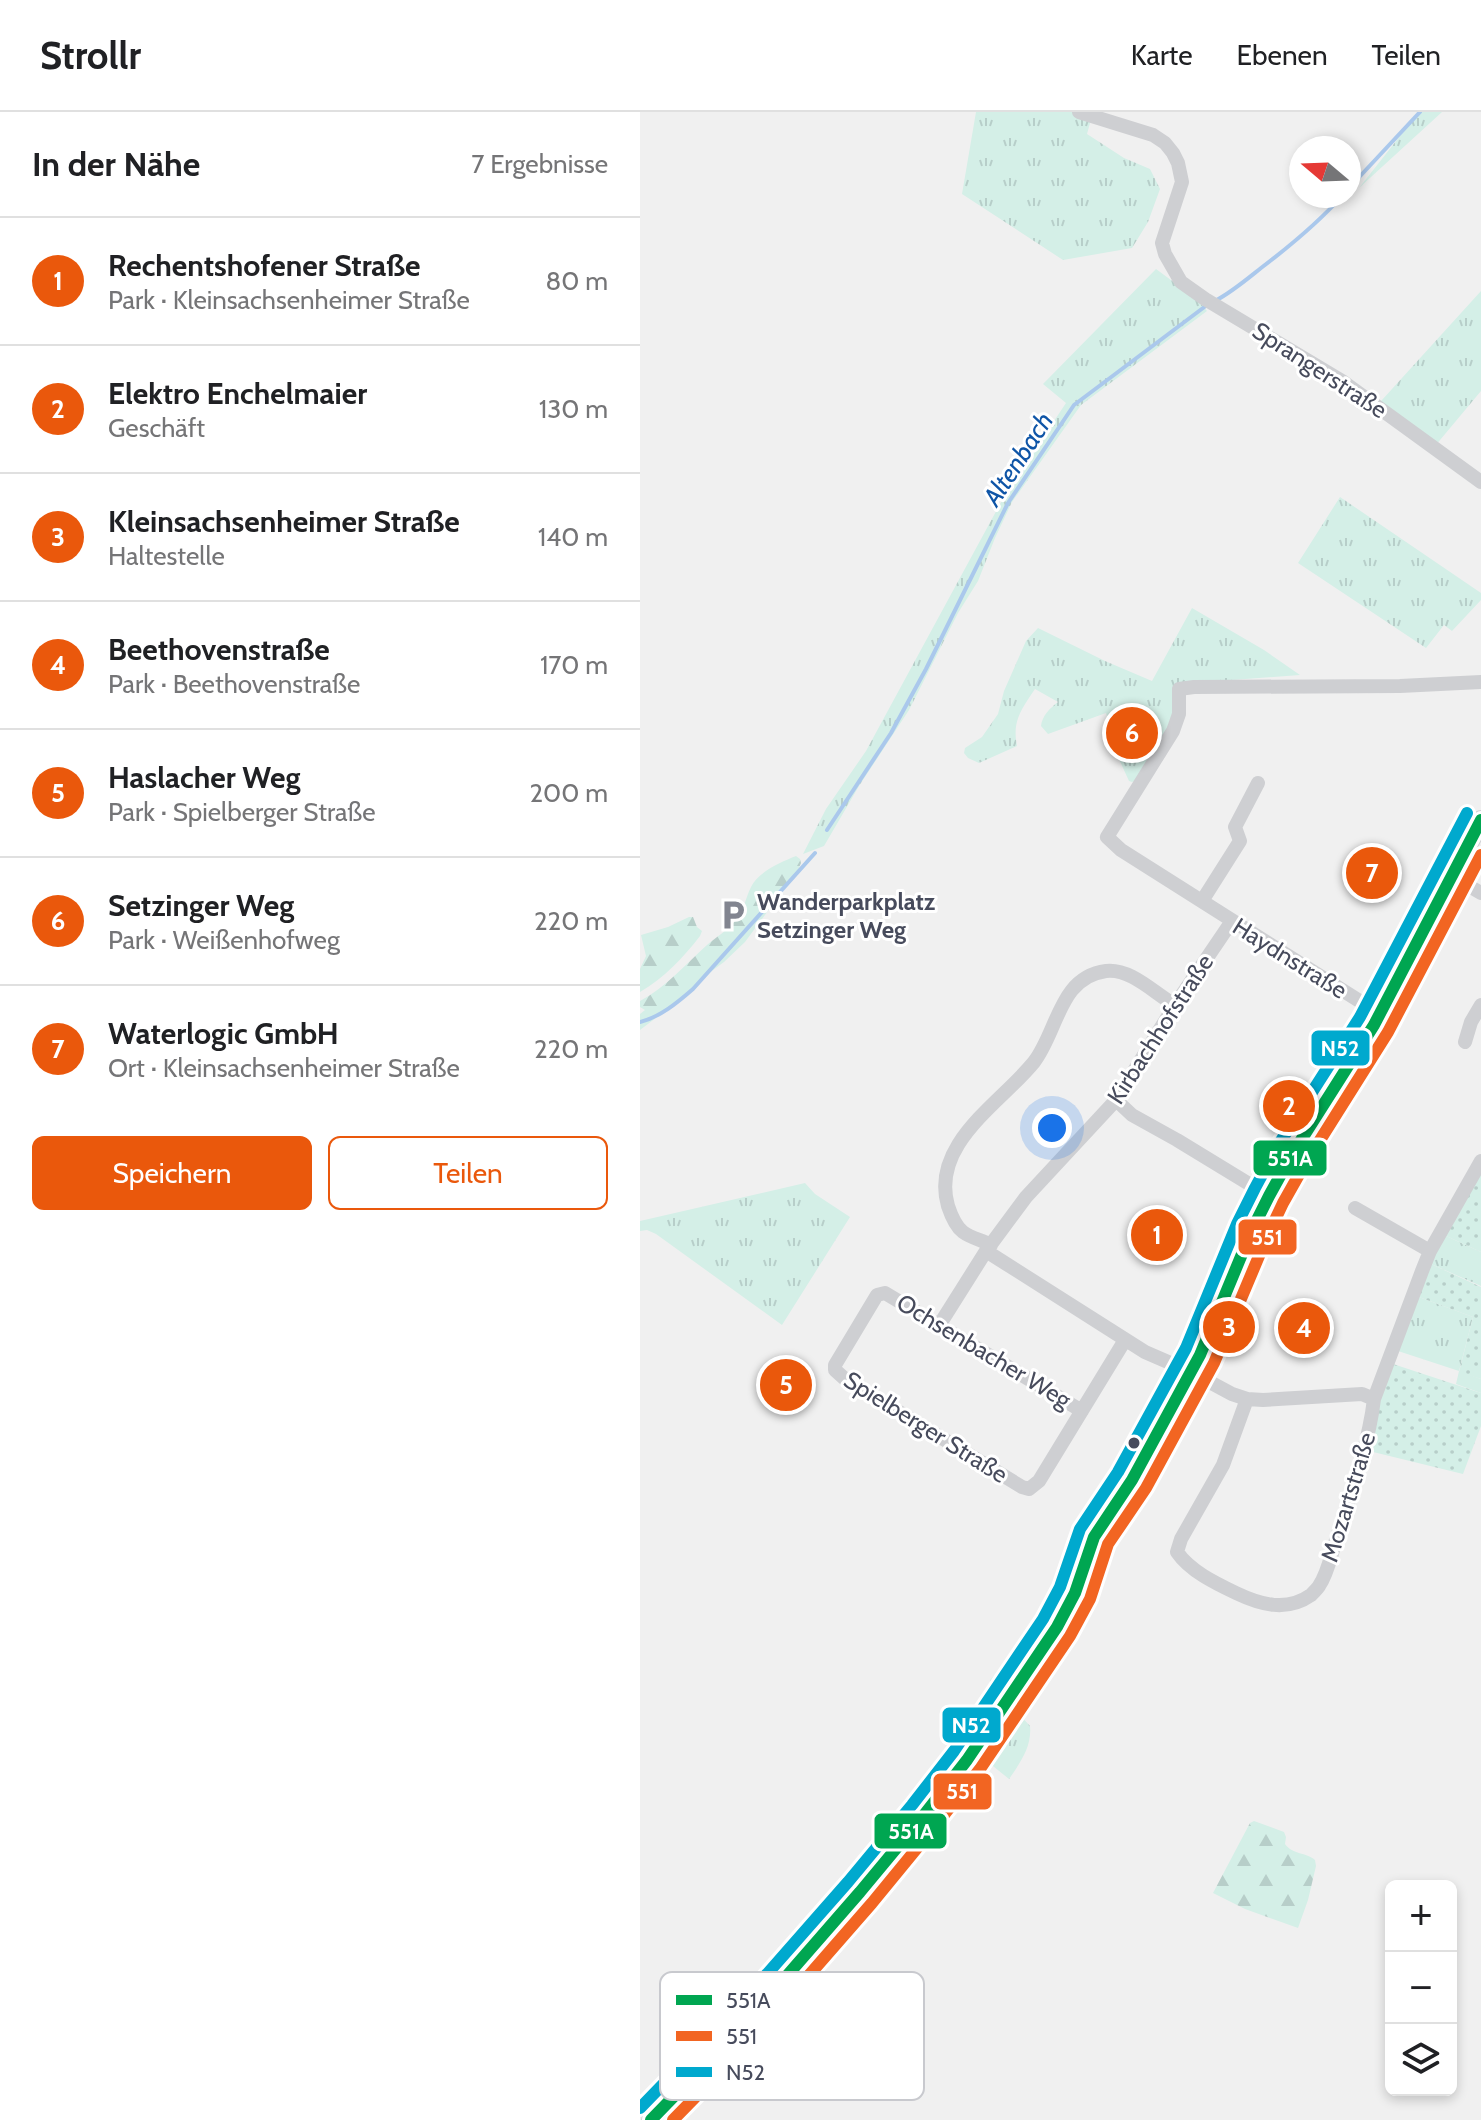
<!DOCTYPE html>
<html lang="de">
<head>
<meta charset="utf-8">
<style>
	:root { --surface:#fff; --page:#f6f6f6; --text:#202124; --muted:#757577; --line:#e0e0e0; --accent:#ea580c }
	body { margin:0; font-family:Cabin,sans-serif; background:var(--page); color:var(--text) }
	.controls { position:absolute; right:24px; bottom:24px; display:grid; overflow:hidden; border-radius:12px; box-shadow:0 4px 12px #0003 }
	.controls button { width:72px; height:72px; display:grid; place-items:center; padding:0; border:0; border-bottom:2px solid var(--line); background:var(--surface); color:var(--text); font:40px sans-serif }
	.compass { position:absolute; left:649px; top:24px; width:72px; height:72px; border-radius:50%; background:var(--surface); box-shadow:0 4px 12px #0003; rotate:289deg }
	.you { position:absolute; left:412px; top:1016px; width:28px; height:28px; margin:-20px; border:6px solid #fff; border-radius:50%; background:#1a73e8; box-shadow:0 0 0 12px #1a73e833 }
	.badge { display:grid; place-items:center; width:52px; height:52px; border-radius:50%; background:var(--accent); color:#fff; font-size:26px; font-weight:700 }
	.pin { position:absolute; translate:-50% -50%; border:4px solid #fff; box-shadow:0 2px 8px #0006 }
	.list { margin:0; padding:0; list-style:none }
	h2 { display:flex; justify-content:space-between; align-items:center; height:104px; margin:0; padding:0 32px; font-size:34px }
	h2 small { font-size:26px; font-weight:400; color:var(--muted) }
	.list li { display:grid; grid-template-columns:52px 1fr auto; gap:24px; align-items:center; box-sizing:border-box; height:128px; padding:0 32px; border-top:2px solid var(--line) }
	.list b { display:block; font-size:30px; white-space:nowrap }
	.list p { margin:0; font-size:26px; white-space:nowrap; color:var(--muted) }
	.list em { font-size:26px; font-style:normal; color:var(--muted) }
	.actions { display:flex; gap:16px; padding:24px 32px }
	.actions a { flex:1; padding:18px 0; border:2px solid var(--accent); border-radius:12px; text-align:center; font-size:28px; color:var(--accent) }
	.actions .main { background:var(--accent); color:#fff }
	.icon { flex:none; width:44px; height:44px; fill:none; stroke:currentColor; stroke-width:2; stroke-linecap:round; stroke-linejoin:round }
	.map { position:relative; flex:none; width:841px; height:2008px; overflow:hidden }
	header { display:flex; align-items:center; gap:48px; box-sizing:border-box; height:112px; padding:0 40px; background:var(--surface); border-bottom:2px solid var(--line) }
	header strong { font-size:38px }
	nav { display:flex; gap:44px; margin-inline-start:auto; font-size:28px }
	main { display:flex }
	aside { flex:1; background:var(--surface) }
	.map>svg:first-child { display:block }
</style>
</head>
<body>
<header>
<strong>Strollr</strong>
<nav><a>Karte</a><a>Ebenen</a><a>Teilen</a></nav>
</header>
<main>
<aside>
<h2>In der Nähe<small>7 Ergebnisse</small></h2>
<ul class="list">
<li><span class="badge">1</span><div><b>Rechentshofener Straße</b><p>Park · Kleinsachsenheimer Straße</p></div><em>80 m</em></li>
<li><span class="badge">2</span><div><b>Elektro Enchelmaier</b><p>Geschäft</p></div><em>130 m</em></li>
<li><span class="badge">3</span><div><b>Kleinsachsenheimer Straße</b><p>Haltestelle</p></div><em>140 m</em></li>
<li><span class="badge">4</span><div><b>Beethovenstraße</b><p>Park · Beethovenstraße</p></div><em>170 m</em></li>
<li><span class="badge">5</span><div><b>Haslacher Weg</b><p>Park · Spielberger Straße</p></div><em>200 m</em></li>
<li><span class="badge">6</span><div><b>Setzinger Weg</b><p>Park · Weißenhofweg</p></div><em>220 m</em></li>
<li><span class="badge">7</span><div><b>Waterlogic GmbH</b><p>Ort · Kleinsachsenheimer Straße</p></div><em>220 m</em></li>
</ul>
<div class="actions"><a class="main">Speichern</a><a>Teilen</a></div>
</aside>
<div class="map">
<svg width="841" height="2008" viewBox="0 0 841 2008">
	<defs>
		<pattern id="grass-tufts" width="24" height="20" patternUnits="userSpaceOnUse" patternTransform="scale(2)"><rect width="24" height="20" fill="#d4efe7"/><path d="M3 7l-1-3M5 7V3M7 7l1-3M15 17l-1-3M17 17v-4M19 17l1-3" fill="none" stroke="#b7cec9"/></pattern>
		<pattern id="forest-firs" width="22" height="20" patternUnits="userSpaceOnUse" patternTransform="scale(2)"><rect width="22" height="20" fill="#d4efe7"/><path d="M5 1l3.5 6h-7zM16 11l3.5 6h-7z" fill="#b7cec9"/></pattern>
		<pattern id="garden-dots" width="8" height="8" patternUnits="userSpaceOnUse" patternTransform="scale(2)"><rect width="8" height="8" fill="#d4efe7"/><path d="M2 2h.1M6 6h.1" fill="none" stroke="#b7cec9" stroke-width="1.8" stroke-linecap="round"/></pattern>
	</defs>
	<rect width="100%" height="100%" fill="#f0f0f0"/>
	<path fill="url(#grass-tufts)" d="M336,0H453L447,22L484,46L510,57L520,77L508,110L492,136L423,148L322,82Z
		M779,0H802L719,76Z
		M516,157L558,188L567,199L441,293L372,390L355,426L338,469L318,501L269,598L219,674L184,734L163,742L186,697L226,639L366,381L426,291L403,272Z
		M841,179V279L790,340L732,299Z
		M700,385L841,481V488L812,519L804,513L786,536L658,451Z
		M552,496L624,538L660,563L553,571L535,575L536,600L530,613L495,669L492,670L489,669C482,654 475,638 468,623L472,619L466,601L408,622L401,614C402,604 410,596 418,590L395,577C381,598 372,609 377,634L339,651L328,646L324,641L325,636L342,625L358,602L364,579L386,529L398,516L465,549L512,569Z
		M165,1071L175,1082L210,1105L142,1213L16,1122L7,1118L0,1119V1109Z
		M804,1123L841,1140V1174L791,1152Z
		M779,1185L833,1205L819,1259L841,1267V1281L816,1272L819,1259L758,1239Z
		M422,1475L429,1478L403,1521L362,1580L356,1578L350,1573V1568L355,1563L376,1553L404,1510V1500L412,1492Z
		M346,1583L357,1589L313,1656L149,1850L69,1935L64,1932L63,1919C103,1889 142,1835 175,1796C183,1790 187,1788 197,1792L199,1790L205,1768C231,1753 258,1722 274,1696C280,1687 283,1678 289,1669C313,1637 334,1628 341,1586Z
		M379,1602L390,1614C392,1635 380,1651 369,1667L343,1646L339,1660L240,1782L150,1886L91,1950L90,1957L87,1952L88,1947C185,1834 291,1727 373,1604Z"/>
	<path fill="url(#forest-firs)" d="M156,744L160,747L161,751L158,758L105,830L84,850L65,864L33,893L0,918V902L5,898L0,895V889C26,875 45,853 67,833C76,825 88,818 95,809C104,799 105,787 111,775C118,760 141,750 156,744Z
		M49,805H53L57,815L62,819L60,824C43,846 24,866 0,880V857L6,844L1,823L28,815Z
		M614,1709L644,1720L646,1725L645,1732C653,1743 666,1740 675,1748L676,1754L668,1788L658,1816L605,1797L573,1781L610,1711Z"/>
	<path fill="url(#garden-dots)" d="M841,1060V1140L804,1123Z
		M791,1152L841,1175V1267L819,1260L833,1205L779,1185Z
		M753,1252L841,1281V1314L823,1362L729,1339L738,1285Z"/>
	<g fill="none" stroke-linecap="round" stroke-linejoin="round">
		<path stroke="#aac8ec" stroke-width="4" d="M709,76L780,0
			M575,189C592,180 606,168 621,156C650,134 678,111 702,84
			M187,718L251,621L286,557L368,391L434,293L567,193
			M0,910C20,905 37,891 53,877L175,741"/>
		<path stroke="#cecfd2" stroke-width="14" d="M439,0L513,23L525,31L533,41L538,51L542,70L522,131L525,142L541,170L565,187L702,269L841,370
			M812,764L841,781
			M562,789L600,729L595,715L618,671
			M740,902L481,738L467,725L533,619L539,602V577L554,575L760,574L841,570
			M825,930L831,910L841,893
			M476,988L492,1003L537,1028L629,1084
			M715,1096L790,1139
			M351,1133C342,1128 331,1126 323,1120C315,1114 311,1103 308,1094C290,1032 361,991 394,950C418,919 419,865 466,859C491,856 515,882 535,893
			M346,1139L505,1240L551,1260L592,1282L607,1287L623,1288L722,1282L734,1287
			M300,1212L346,1139L386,1085L476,988L535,893L592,809
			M607,1287L583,1353L541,1427L537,1440C550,1459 575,1471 596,1481C621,1493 647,1500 671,1483C673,1481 678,1476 679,1474C688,1461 691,1443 696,1428C710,1385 729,1331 734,1287L782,1159L790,1139L841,1049
			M442,1299L245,1181L237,1183L195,1253V1258L205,1267L382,1375L389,1377L399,1369L485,1228"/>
		<path stroke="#ced0d4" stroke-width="20" d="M11,2008L110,1906L220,1780L284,1703L327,1648L417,1515L435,1481L454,1425L492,1368L560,1243L612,1118L629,1084L651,1044L734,913L841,708"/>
		<defs>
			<path id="bus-1" d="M11,2008L110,1906L220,1780L284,1703L327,1648L417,1515L435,1481L454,1425L492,1368L560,1243L612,1118L629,1084L651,1044L734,913L841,708"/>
			<path id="bus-2" d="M33,2008L122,1917L232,1791L296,1713L340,1657L430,1524L450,1487L468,1432L506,1376L574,1251L627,1125L643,1091L665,1052L748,920L841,743"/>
			<path id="bus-3" d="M0,1996L98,1895L208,1770L272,1693L314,1639L403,1507L420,1475L440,1417L478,1360L546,1236L597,1112L615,1076L637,1035L720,905L827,701"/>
		</defs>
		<use href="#bus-1" stroke="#fff" stroke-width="18"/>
		<use href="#bus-2" stroke="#fff" stroke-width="18"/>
		<use href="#bus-3" stroke="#fff" stroke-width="18"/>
		<use href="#bus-1" stroke="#00a651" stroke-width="12"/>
		<use href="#bus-2" stroke="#f26522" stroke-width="12"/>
		<use href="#bus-3" stroke="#00a9ce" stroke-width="12"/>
	</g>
	<defs>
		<symbol id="parking-bare" viewBox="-9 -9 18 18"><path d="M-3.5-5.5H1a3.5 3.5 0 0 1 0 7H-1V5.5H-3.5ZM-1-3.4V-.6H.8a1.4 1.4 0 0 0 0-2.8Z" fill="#828590" stroke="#fff" stroke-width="2.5" paint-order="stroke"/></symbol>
	</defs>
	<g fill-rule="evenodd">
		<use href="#parking-bare" x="71" y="781" width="44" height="44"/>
	</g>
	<circle fill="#474b5c" stroke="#fff" stroke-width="3" cx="494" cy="1331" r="7"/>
	<g text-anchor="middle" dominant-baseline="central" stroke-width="6" stroke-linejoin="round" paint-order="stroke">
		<g font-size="24" fill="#474b5c" stroke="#fff">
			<text transform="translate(680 258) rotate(33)">Sprangerstraße</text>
			<text transform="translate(650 846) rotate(32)">Haydnstraße</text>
			<text transform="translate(520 917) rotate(-57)">Kirbachhofstraße</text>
			<text transform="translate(344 1239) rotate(31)">Ochsenbacher Weg</text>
			<text transform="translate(286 1315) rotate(32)">Spielberger Straße</text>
			<text transform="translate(708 1385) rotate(-73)">Mozartstraße</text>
		</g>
		<g font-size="24" font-weight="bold" fill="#474b5c" stroke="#fff" text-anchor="start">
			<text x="117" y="789">Wanderparkplatz<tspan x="117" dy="28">Setzinger Weg</tspan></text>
		</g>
		<g font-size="26" font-style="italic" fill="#0f55a7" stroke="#fff">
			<text transform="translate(378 347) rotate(-57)">Altenbach</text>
		</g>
	</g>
	<rect x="20" y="1860" width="264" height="128" rx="12" fill="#fff" stroke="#c8c9ce" stroke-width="2"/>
	<rect x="36" y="1883" width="36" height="10" fill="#00a651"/>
	<rect x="36" y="1919" width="36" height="10" fill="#f26522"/>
	<rect x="36" y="1955" width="36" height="10" fill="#00a9ce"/>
	<g font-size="22" fill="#474b5c">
		<text x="86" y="1896">551A</text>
		<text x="86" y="1932">551</text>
		<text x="86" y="1968">N52</text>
	</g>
	<g stroke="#fff" stroke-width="3">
		<rect x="670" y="917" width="61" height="38" rx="8" fill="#00a9ce"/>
		<rect x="612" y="1027" width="76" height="38" rx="8" fill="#00a651"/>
		<rect x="597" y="1106" width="61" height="38" rx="8" fill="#f26522"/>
		<rect x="301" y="1594" width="61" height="38" rx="8" fill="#00a9ce"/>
		<rect x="292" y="1660" width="61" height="39" rx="8" fill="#f26522"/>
		<rect x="233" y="1700" width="75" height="38" rx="8" fill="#00a651"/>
	</g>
	<g font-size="22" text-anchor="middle" font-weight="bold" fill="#fff">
		<text x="700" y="944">N52</text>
		<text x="650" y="1054">551A</text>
		<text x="627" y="1133">551</text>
		<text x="331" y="1621">N52</text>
		<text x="322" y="1687">551</text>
		<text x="271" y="1727">551A</text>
	</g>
</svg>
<div class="controls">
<button>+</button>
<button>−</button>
<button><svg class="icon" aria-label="layers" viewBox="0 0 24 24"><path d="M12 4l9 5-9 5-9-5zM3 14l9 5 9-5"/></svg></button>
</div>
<svg class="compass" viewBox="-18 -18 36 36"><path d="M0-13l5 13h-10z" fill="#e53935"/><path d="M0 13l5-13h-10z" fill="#757577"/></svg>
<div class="you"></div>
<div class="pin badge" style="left:517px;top:1123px">1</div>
<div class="pin badge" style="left:649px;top:994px">2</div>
<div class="pin badge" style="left:589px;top:1215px">3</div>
<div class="pin badge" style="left:664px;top:1216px">4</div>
<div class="pin badge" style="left:146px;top:1273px">5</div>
<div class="pin badge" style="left:492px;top:621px">6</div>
<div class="pin badge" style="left:732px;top:761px">7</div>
</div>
</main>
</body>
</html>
